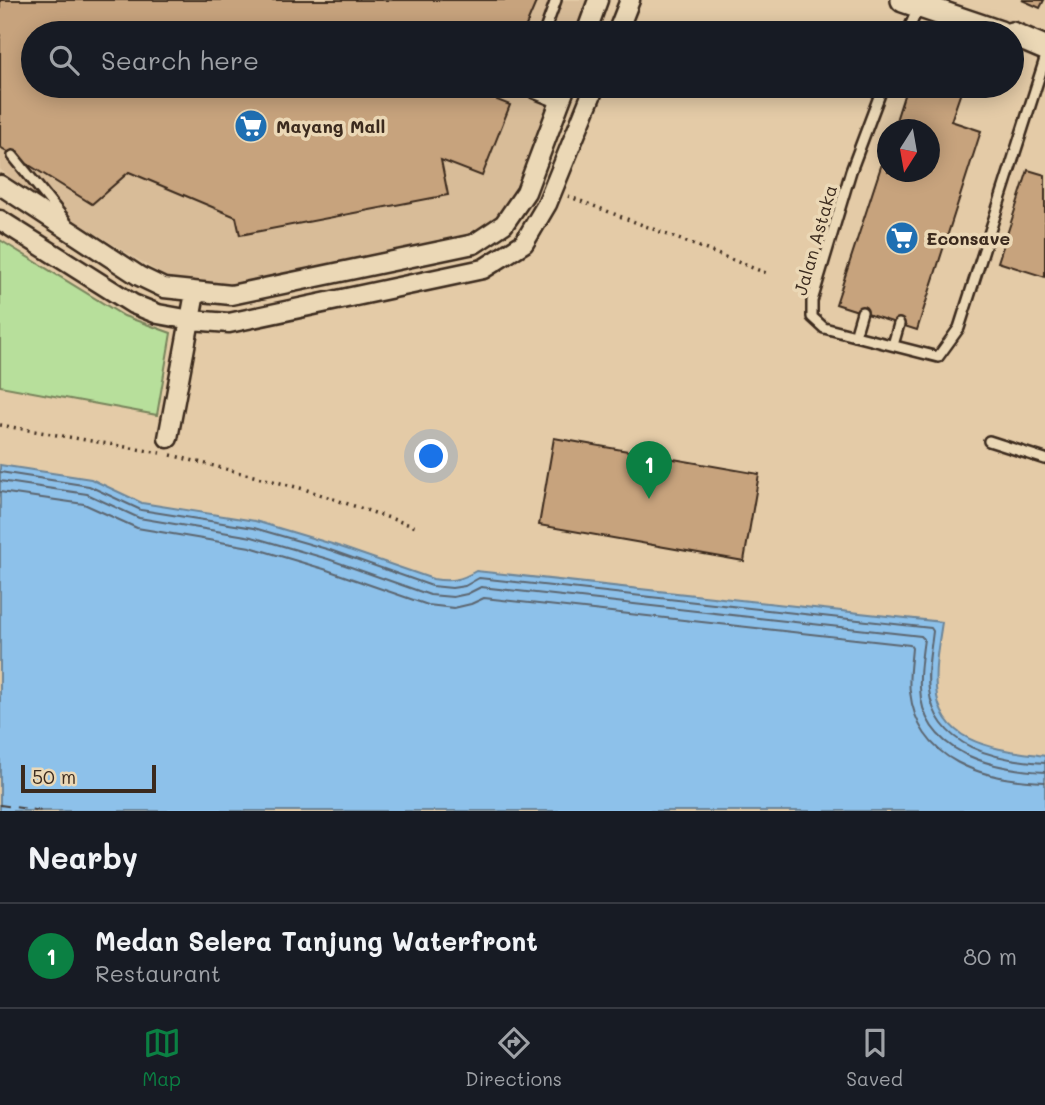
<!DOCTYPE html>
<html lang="en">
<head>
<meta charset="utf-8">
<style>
	:root { --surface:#171b24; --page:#20242c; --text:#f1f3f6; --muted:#9ea1a6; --line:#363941; --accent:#0b8043 }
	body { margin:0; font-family:Mali,sans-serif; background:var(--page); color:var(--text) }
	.compass { position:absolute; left:877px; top:119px; width:63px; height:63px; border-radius:50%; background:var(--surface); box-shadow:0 4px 18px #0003; rotate:191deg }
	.scale { position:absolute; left:21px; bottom:18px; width:135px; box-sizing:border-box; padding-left:7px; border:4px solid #3b2a1e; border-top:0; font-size:19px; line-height:24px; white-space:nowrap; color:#3b2a1e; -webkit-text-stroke:5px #ebd8b6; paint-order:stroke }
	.you { position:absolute; left:432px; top:457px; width:24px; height:24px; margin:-18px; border:5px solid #fff; border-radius:50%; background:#1a73e8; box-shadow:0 0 0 10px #1a73e833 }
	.badge { display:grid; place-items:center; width:46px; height:46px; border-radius:50%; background:var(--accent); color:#fff; font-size:23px; font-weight:700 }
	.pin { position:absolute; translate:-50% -58px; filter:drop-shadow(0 2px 4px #0008) }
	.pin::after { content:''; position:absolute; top:37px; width:24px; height:21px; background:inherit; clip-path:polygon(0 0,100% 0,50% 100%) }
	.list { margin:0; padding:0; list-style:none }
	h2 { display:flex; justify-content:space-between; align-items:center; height:91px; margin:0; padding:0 28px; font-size:30px }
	h2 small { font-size:23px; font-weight:400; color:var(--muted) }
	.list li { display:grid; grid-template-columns:46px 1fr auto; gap:21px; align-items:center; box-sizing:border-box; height:105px; padding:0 28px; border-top:2px solid var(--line) }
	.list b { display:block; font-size:26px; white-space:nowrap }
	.list p { margin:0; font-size:23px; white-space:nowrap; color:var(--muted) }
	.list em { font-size:23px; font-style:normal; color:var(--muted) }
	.icon { flex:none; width:38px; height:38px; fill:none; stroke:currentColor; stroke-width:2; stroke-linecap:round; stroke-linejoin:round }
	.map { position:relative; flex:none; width:1045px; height:811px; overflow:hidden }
	.search { position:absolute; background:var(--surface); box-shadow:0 4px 18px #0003; left:21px; right:21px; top:21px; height:77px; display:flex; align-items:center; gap:18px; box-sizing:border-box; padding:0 24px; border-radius:38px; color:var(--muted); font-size:26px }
	.sheet { height:196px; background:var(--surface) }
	nav { display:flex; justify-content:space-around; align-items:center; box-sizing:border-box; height:98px; border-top:2px solid var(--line); background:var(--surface); font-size:19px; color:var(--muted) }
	nav a { display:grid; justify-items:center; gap:4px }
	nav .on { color:var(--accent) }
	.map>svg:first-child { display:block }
</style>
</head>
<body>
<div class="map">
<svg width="1045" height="811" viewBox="0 0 1045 811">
	<rect width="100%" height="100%" fill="#e4cba7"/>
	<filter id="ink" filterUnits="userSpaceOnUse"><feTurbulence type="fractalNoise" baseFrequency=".0143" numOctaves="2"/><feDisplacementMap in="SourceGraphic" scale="14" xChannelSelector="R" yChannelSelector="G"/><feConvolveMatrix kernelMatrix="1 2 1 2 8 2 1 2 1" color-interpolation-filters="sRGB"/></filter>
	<g filter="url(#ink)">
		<path fill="#d8bc98" d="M0,0H588L575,33H33V86H555L515,187L495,217L470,233L230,284L198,283L166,277L21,187L0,169Z"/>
		<path fill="#b7df9b" stroke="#79845c" stroke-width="2" d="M0,240L124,316L171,333L157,415L0,386Z"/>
		<path fill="#8dc1ea" stroke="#6c8598" stroke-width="2" d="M0,465L91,479L142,503L255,521L332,544L433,579C451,582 461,580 476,571L942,622C939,643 934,666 936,688C940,747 1000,749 1045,756V811H0Z"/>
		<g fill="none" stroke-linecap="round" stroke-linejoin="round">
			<path stroke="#5c6670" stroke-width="2" d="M0,472L89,486L141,510L254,528L330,550L432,586L452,588L465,586L479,578L931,628L933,631C931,650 926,671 929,690C936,748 996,760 1045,763
				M0,481L87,494L139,518L252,537L328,559L430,595L453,597L467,594L481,587L921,636L924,639C922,655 919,671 920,688C922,753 992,769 1045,772
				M0,492L84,504L137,528L250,547L324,569L428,605L454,608L471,604L484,598L910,645L912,648C911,662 908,678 910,692C918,762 984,780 1045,782"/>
			<path stroke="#47413d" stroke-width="2" stroke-dasharray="9 7" stroke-linecap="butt" d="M0,805L43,811"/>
		</g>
		<path fill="#c7a37d" stroke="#3b2a1e" stroke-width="2" d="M0,0H537L523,33H33V86H502L497,100L510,105L482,176L441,160L448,195L240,235L236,217L129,172L92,204L0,147Z
			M1022,0H1044L1040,8Z
			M907,86H963L951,121L981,131L917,330L836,304L888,145V172H930V130H893Z
			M1028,170L1045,175V277L998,262Z
			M554,438L759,474L744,561L539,525Z"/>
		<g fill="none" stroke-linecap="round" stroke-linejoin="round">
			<defs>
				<path id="service" d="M544,33L556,0
					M907,33L919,6
					M528,86L534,93L559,103
					M883,86L851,171L812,301V317L824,328L938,357L959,328L1045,59
					M13,156L65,220
					M855,336L862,312
					M893,345L899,324
					M989,441L1045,459"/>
				<path id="minor" d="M586,33L598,0
					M617,33L630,0
					M0,185L139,276L164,288L231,295L474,244L504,224L526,192L566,86
					M0,220L133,304L158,314L191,320L229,323L483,269L524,243L547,204L595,86
					M168,438L195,293"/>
				<path id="tertiary" d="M903,0L1000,33
					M1012,34L1045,48"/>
			</defs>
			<use href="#service" stroke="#3b2a1e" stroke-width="14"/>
			<use href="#minor" stroke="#3b2a1e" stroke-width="23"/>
			<use href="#tertiary" stroke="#3b2a1e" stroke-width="28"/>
			<path stroke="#3b2a1e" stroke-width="3.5" stroke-dasharray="2 5" stroke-linecap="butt" d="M568,196L766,273
				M0,425L160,453
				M171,455L304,489L416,527"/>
			<use href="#service" stroke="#ebd8b6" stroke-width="9"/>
			<use href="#minor" stroke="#ebd8b6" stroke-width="18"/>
			<use href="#tertiary" stroke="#ebd8b6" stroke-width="23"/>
		</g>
	</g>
	<defs>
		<symbol id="supermarket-disc" viewBox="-11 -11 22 22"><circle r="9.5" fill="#1f6fb2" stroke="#ebd8b6"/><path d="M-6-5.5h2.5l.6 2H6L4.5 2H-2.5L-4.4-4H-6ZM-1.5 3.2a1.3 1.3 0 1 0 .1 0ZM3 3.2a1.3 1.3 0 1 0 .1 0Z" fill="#fff"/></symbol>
	</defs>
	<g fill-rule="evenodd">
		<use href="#supermarket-disc" x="232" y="107" width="38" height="38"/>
		<use href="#supermarket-disc" x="883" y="219" width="38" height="38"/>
	</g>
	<g text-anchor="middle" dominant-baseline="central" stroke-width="7" stroke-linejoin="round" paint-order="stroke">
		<g font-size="18" font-weight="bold" fill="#3b2a1e" stroke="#ebd8b6" text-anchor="start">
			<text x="276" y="126">Mayang Mall</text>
			<text x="926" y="238">Econsave</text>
		</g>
		<g font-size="18" fill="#3b2a1e" stroke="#ebd8b6">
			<text transform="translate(815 240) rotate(-74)">Jalan Astaka</text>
		</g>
	</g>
</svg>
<svg class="compass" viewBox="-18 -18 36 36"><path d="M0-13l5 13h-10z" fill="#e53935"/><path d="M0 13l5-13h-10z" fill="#9ea1a6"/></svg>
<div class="scale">50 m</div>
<div class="you"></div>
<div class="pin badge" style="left:649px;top:499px">1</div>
<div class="search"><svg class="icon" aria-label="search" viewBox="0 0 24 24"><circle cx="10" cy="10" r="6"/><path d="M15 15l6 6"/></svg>Search here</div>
</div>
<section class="sheet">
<h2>Nearby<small></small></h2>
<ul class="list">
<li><span class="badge">1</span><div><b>Medan Selera Tanjung Waterfront</b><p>Restaurant</p></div><em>80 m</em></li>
</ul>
</section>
<nav>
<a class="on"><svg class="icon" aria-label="map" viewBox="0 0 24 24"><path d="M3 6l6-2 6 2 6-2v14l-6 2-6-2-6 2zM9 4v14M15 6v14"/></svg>Map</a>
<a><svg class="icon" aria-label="directions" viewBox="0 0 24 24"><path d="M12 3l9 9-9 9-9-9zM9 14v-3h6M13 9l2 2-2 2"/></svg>Directions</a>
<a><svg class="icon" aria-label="saved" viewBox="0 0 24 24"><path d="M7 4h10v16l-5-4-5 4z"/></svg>Saved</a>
</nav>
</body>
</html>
